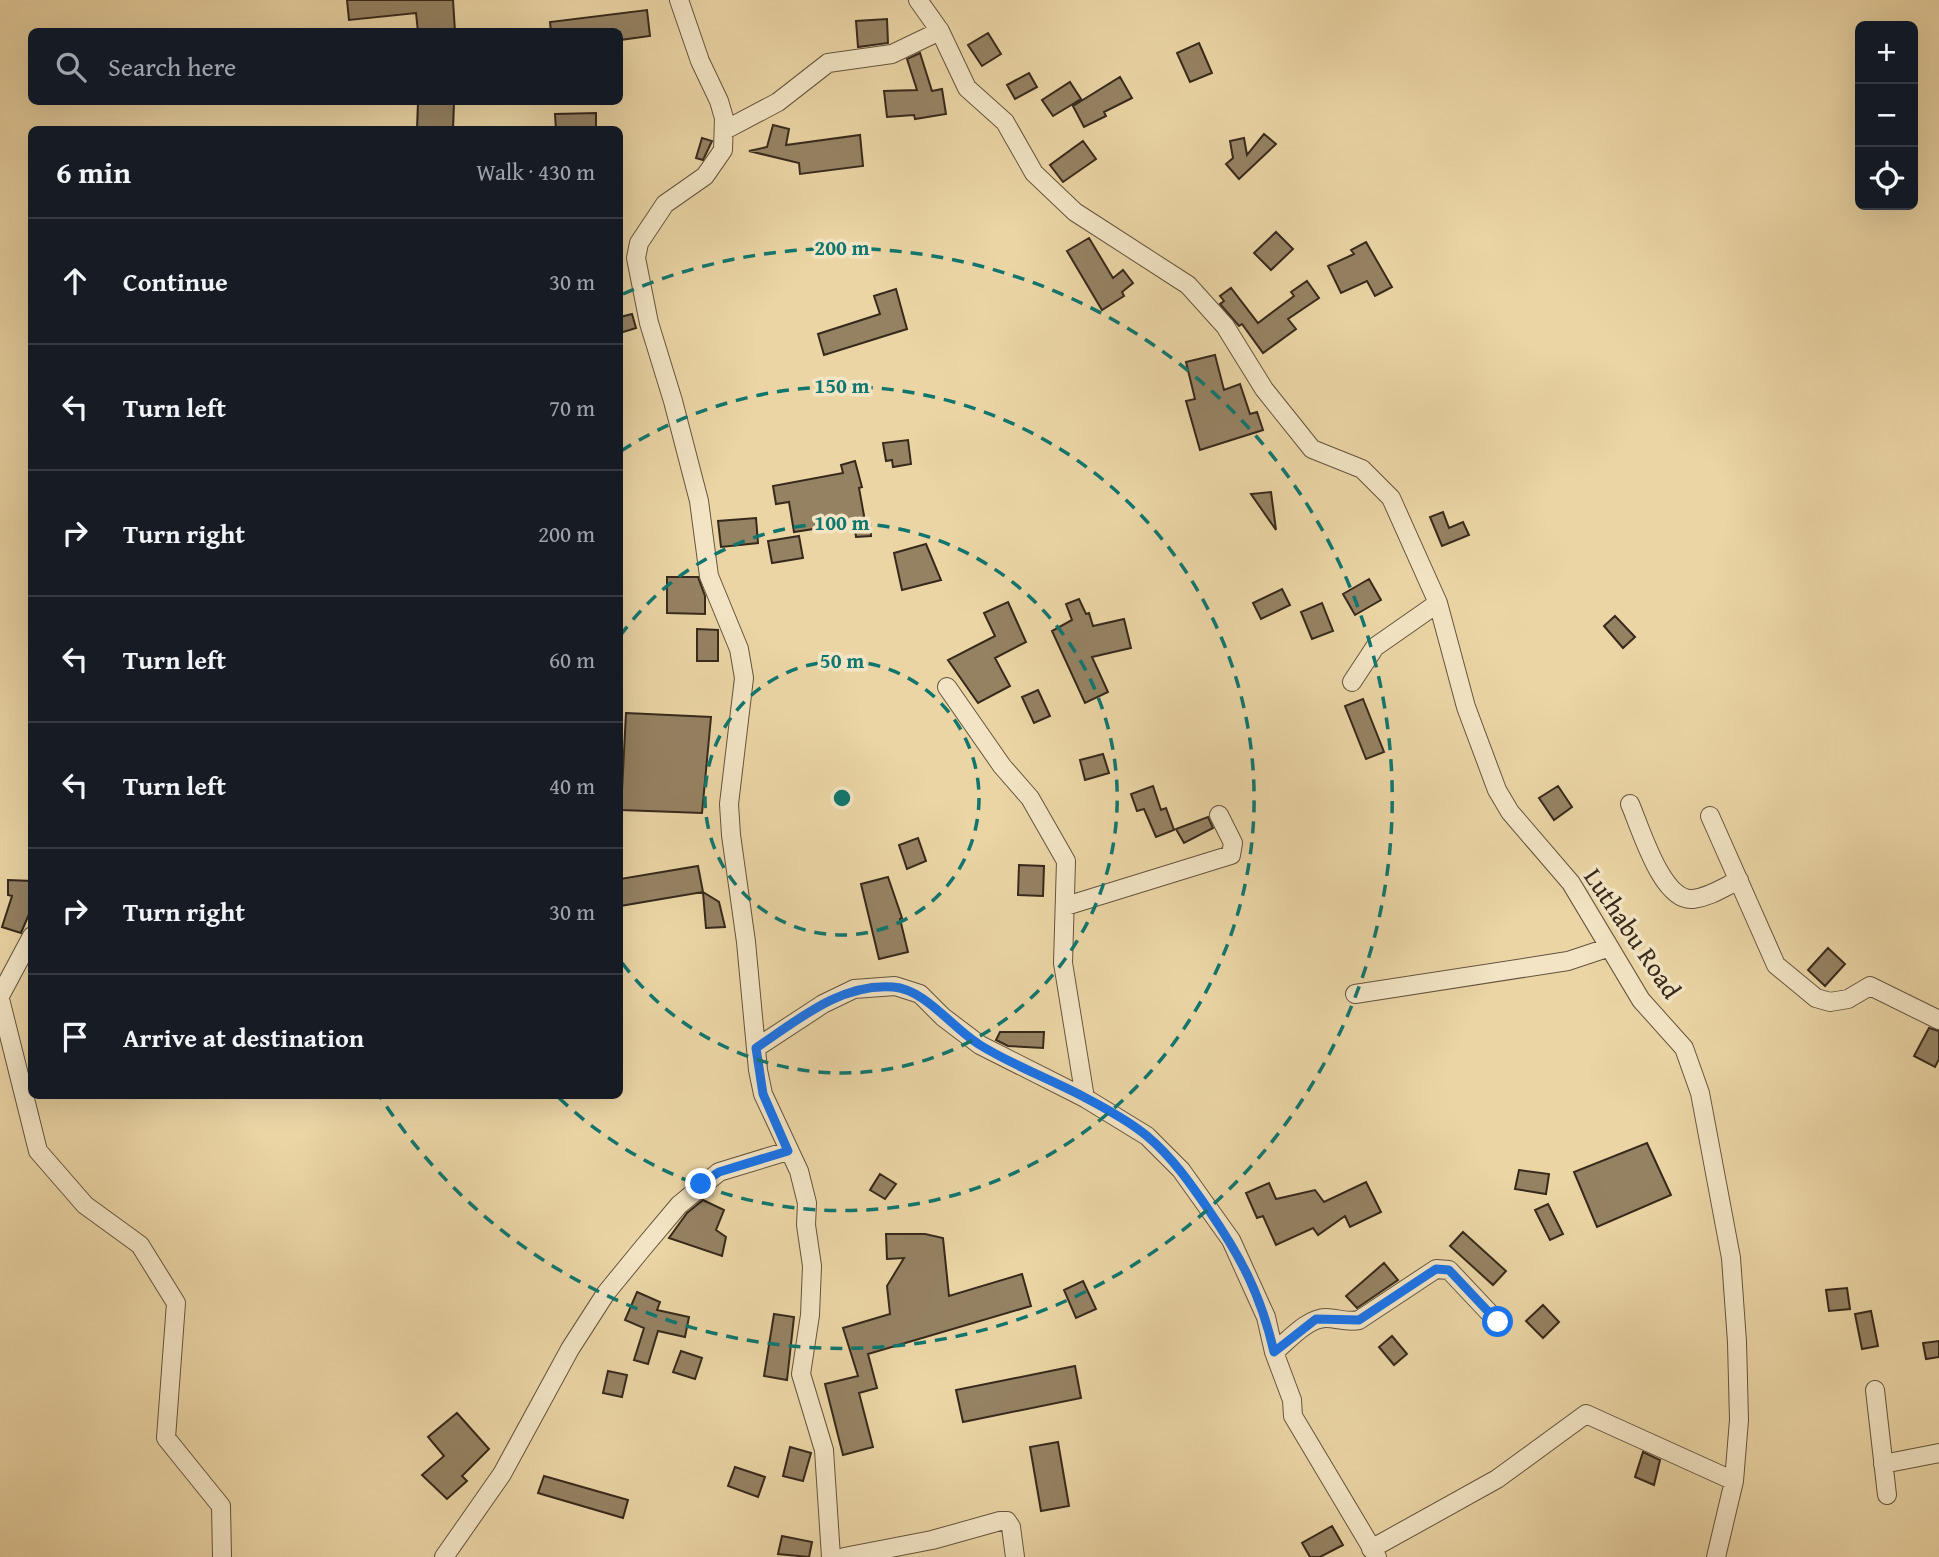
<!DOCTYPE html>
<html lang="en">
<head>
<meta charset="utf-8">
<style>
	:root { --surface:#171b24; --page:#20242c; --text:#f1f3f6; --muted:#9ea1a6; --line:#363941 }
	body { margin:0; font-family:"Gentium Book Plus",serif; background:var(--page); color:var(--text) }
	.controls { position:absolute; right:21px; top:21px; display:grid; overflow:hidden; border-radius:10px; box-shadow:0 7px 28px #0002 }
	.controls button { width:63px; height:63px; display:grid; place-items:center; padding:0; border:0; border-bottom:2px solid var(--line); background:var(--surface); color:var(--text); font:35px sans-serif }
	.stop { position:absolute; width:21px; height:21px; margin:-16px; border:5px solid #1a73e8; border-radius:50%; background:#fff }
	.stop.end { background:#1a73e8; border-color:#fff; box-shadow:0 2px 7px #0008 }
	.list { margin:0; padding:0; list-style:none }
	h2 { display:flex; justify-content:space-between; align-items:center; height:91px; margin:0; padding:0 28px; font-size:30px }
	h2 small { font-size:23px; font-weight:400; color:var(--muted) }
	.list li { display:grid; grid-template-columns:46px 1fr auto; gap:21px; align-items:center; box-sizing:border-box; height:126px; padding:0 28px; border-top:2px solid var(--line) }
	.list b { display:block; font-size:26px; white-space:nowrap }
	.list em { font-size:23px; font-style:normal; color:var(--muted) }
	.icon { flex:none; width:38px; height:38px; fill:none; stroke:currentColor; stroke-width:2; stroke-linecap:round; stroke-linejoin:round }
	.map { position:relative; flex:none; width:1939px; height:1557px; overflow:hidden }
	.search { position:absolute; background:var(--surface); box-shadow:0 7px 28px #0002; left:28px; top:28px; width:595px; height:77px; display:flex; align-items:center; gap:18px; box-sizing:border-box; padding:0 24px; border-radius:10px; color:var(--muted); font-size:26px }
	.panel { position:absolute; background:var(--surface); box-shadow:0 7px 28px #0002; left:28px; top:126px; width:595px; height:973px; border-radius:10px }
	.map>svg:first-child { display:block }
</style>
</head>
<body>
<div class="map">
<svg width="1939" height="1557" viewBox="0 0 1939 1557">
	<rect width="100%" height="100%" fill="#ebd5a5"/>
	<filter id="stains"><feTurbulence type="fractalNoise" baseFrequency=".00286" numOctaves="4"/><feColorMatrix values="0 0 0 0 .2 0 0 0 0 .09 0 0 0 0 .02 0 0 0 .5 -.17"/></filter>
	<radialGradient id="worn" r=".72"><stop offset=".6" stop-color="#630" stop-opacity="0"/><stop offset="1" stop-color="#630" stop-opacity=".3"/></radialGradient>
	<path fill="#958263" stroke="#37291b" stroke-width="2" d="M347,0H453L455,32H418L416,13L349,20Z
		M647,10L650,36L620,40V32H551L550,22Z
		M887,19L888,43L858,47L856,21Z
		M988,33L1001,54L982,66L968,45Z
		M1199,43L1212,73L1190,82L1177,53Z
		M920,53L932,91L942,89L946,114L915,119L914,115L887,117L884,91L917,90L907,59Z
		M1029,73L1037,87L1015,99L1007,85Z
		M1120,77L1132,98L1104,112L1106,116L1084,127L1073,106Z
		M1070,82L1081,99L1053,116L1042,100Z
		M418,102H454L453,130H417Z
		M596,113V130H556L555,114Z
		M773,125L789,129L786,145L860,135L863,166L800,174L799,163L749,151L767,147Z
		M1264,134L1276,144L1239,179L1226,164L1233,158L1230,141L1244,138L1247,155Z
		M702,138L712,141L703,160L696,158Z
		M1083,141L1096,159L1063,182L1050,165Z
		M1276,232L1293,249L1271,270L1254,253Z
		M1089,238L1113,278L1123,270L1133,283L1122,292L1124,296L1102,310L1067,251Z
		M1366,242L1392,287L1375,296L1367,281L1341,293L1328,266L1354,254L1351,250Z
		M1307,281L1319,298L1288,319L1296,329L1263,353L1242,324L1239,326L1220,304L1224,301L1220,296L1231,288L1258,323L1294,296L1291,292Z
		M896,289L907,329L824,355L818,334L880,314L874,296Z
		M632,314L636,328L620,333V317Z
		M1215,355L1224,390L1240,384L1250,414L1257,412L1263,430L1200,450L1186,401L1195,399L1186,362Z
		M908,440L911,464L893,467L892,460L886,461L883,443Z
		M855,461L862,487L859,488L865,521L794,532L789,502L776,504L773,486L843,473L841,465Z
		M1271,492L1276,530L1251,494Z
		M1443,512L1449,528L1463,522L1469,535L1442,546L1430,517Z
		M756,518L758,543L721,547L718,521Z
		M870,521L871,536L856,537L854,523Z
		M799,536L803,558L772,563L768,541Z
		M926,544L941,580L902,590L894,553Z
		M667,577H698L705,596V614L667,613Z
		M1369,579L1381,600L1355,615L1343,594Z
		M1282,589L1290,605L1261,619L1253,603Z
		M1079,599L1086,614L1089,613L1093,626L1124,619L1131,648L1092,657L1108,692L1085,703L1052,631L1072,620L1066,604Z
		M1008,602L1026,642L995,658L1010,686L978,703L948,660L995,636L984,613Z
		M1322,603L1333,631L1312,639L1301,612Z
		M1615,616L1635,637L1623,648L1604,626Z
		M697,629L718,630V661H697Z
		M1038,690L1050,716L1034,723L1022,697Z
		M1363,699L1384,752L1366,759L1345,706Z
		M626,713L711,717L702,813L621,810Z
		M1103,754L1109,773L1085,780L1080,760Z
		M1153,786L1161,810L1166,808L1174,830L1156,837L1144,809L1137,811L1131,794Z
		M1558,786L1572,807L1554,820L1539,798Z
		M1208,817L1213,828L1184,843L1176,829Z
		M918,838L926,861L907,869L899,845Z
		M1019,865L1044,866L1043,896L1018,895Z
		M698,866L703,892L620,906V879Z
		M888,877L902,918L900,919L908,952L879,959L861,884Z
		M8,880L32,881V907L21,933L2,927L12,896L8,895Z
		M703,892L719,902L725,927L706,928Z
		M1828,948L1845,964L1825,986L1808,970Z
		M1929,1028L1939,1031V1059L1935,1067L1914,1056Z
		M1000,1032H1044L1043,1048L1008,1046L996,1040Z
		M1647,1143L1671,1195L1597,1227L1574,1172Z
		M1519,1170L1549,1174L1546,1194L1515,1189Z
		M880,1174L896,1184L885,1199L870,1190Z
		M1366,1182L1381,1212L1350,1227L1345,1216L1318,1235L1313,1228L1276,1245L1263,1216L1257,1218L1246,1193L1269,1183L1276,1199L1315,1190L1324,1202Z
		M703,1200L724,1210L716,1230L726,1237L722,1256L669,1238L687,1213Z
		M1548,1204L1563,1234L1550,1240L1535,1210Z
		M1463,1232L1506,1271L1493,1285L1450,1246Z
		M886,1234H925L943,1238L949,1296L1022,1274L1031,1306L868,1354L877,1388L859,1393L873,1447L843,1455L825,1384L858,1376L843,1328L890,1314L887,1286L904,1258L887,1259Z
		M1384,1263L1398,1280L1357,1308L1346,1296Z
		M1083,1281L1096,1309L1076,1318L1064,1290Z
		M1847,1288L1850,1309L1829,1311L1826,1290Z
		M637,1292L660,1302L657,1310L689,1317L685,1337L658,1331L648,1364L634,1360L644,1328L625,1320Z
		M1543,1305L1559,1322L1543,1338L1526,1321Z
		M1871,1311L1878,1346L1862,1349L1855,1314Z
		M774,1314L794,1317L787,1380L764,1376Z
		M1392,1336L1407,1354L1394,1365L1379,1347Z
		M1939,1341V1357L1926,1359L1923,1343Z
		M681,1351L702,1358L695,1379L673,1372Z
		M1075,1366L1081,1398L963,1422L956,1390Z
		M608,1371L627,1375L622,1397L603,1393Z
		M457,1413L489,1449L462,1476L467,1481L447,1499L422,1475L444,1456L428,1437Z
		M1058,1442L1069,1506L1041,1511L1030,1447Z
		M790,1447L811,1453L803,1481L783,1476Z
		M1643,1452L1660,1460L1654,1485L1635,1477Z
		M735,1467L765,1477L758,1497L728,1486Z
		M544,1476L628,1500L623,1518L538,1493Z
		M1332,1526L1343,1545L1320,1557H1310L1302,1543Z
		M782,1536L812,1542L809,1557L778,1554Z"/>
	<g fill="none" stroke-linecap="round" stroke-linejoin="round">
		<defs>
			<path id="minor" d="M679,0L700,61L719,101L724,118L723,150L705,176L665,204L639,243L636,258L649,323L673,401L699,501L709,576L739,649L744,678L729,804L731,835L746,942L758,1070L763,1094L799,1171L807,1203L806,1225L812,1266L810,1315L801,1374L824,1450L831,1557
				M918,0L940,31L967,88L1005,122L1034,173L1075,212L1188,285L1225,326L1264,389L1312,449L1362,469L1391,498L1438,603L1466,707L1497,790L1510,812L1571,883L1641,1000L1684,1048L1700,1093L1731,1258L1737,1342L1739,1420L1734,1481L1716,1557
				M725,130L778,102L828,63L892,54L940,31
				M1352,682L1375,647L1438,603
				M947,687L1002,766L1030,798L1066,861L1063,963L1085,1098L1147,1136L1181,1170L1231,1240L1266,1317L1274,1352L1292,1400L1293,1416L1377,1557
				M1630,804C1641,829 1662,902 1693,899C1710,897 1724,887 1739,880
				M1710,816L1776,965L1816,998L1830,1002L1848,999L1870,986L1939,1020
				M1066,906L1231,855L1233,843L1219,815
				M1355,994L1568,961L1607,948
				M0,996L32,936
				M0,999L38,1151L85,1205L140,1245L176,1303L166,1438L221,1506L222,1557
				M756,1048L823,1004L854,989L895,986L920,994L943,1017L980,1045L1085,1098
				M1274,1352C1288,1341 1307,1318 1326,1318C1337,1318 1348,1323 1359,1320L1436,1269L1449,1270L1498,1322
				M1875,1390L1887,1495
				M1883,1464L1939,1453
				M1371,1549L1497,1479L1586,1414L1734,1481
				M444,1557L502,1474L570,1349L606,1293L642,1249L679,1205L719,1172L788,1151
				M844,1557L932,1540L1000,1521H1007L1011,1527L1015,1557"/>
		</defs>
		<use href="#minor" stroke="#64543e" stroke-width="20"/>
		<use href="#minor" stroke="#f2e4c4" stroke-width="18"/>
	</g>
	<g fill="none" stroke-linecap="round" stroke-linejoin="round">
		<path stroke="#1a73e8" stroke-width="9" d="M701,1184L719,1172L788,1151L763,1094L756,1048C798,1020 840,983 893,987C925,989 952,1028 980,1045C1012,1065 1050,1079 1084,1097C1105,1108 1129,1121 1147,1136C1172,1157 1190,1183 1208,1209C1241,1257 1261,1295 1274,1352L1316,1319L1359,1320L1436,1269L1449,1270L1498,1322"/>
	</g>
	<g fill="none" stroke="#0f766e" stroke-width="3.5" stroke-dasharray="12 9">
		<circle cx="842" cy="798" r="137"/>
		<path d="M620 636A275 275 0 1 1 620 960"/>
		<path d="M621 451A412 412 0 1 1 558 1097"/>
		<path d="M623 294A550 550 0 1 1 381 1098"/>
	</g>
	<g text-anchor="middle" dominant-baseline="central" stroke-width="7" stroke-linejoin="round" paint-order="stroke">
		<g font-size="26" fill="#37291b" stroke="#f2e4c4">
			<text transform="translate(1633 933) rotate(56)">Luthabu Road</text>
		</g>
	</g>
	<circle cx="842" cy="798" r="10" fill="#0f766e" stroke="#f2e4c4" stroke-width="3.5"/>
	<g font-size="21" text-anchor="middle" font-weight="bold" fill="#0f766e" stroke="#f2e4c4" stroke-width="7" stroke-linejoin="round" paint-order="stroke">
		<text x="842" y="255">200 m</text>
		<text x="842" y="393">150 m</text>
		<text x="842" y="530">100 m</text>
		<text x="842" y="668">50 m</text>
	</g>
	<rect width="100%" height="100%" filter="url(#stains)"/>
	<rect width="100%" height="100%" fill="url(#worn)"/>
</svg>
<div class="controls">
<button>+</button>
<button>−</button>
<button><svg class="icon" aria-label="locate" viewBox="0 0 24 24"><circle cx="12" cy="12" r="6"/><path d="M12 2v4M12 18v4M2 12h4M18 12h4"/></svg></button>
</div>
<div class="stop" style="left:1498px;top:1322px"></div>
<div class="stop end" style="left:701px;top:1184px"></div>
<div class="search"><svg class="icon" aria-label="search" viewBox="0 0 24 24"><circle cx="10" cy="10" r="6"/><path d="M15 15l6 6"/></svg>Search here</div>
<section class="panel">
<h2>6 min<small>Walk · 430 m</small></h2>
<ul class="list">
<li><svg class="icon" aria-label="ahead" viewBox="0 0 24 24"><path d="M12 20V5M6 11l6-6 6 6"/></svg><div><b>Continue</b></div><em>30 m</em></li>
<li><svg class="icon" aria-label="left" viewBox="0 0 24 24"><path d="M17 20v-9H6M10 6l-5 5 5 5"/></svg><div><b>Turn left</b></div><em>70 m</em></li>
<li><svg class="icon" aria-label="right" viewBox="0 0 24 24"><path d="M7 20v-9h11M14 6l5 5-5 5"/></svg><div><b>Turn right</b></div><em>200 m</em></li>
<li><svg class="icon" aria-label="left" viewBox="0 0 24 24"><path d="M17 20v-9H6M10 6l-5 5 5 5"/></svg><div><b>Turn left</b></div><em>60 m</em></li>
<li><svg class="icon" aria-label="left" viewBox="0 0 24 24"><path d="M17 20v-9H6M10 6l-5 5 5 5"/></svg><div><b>Turn left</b></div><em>40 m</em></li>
<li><svg class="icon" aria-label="right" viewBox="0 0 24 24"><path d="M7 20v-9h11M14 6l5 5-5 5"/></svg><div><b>Turn right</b></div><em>30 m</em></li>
<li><svg class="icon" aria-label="arrive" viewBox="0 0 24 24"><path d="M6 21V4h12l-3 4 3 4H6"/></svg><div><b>Arrive at destination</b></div></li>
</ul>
</section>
</div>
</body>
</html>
